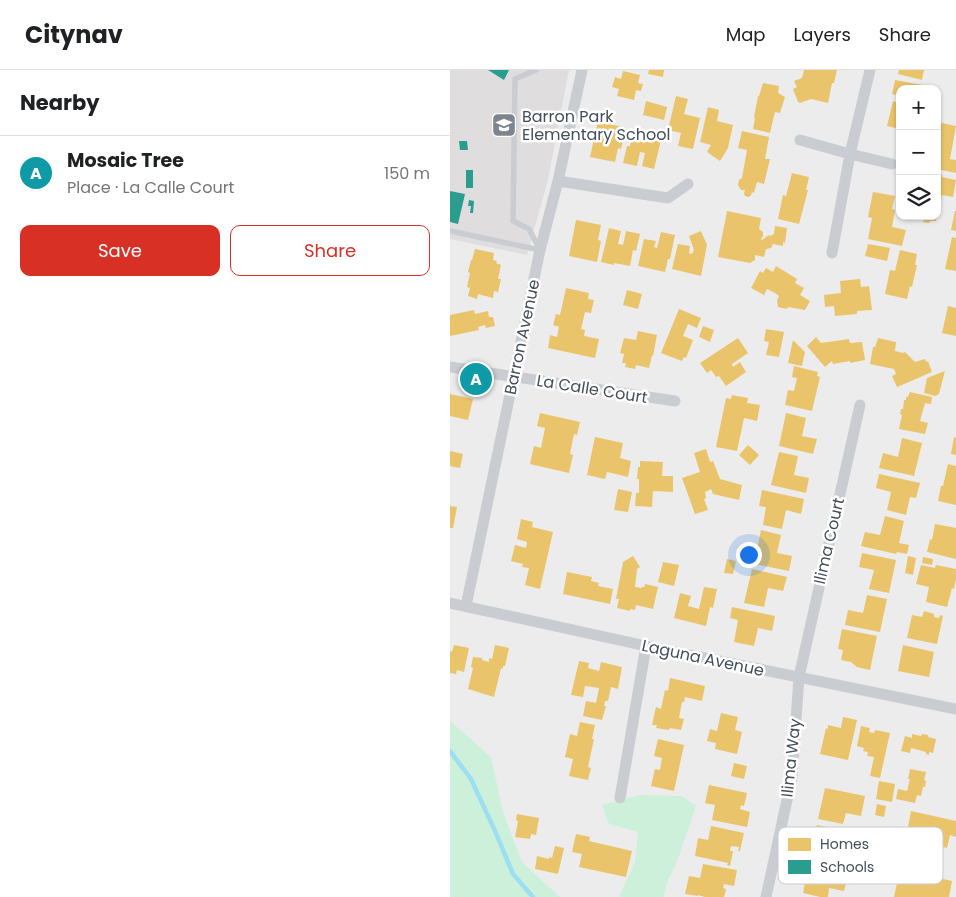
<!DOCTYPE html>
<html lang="en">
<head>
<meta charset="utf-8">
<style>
	:root { --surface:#fff; --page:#f6f6f6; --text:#202124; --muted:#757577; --line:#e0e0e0; --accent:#d93025 }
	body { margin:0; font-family:Poppins,sans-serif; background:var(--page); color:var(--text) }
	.controls { position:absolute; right:15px; top:15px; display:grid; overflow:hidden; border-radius:10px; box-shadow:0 1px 4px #0004 }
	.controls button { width:45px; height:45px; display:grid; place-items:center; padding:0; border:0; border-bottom:1px solid var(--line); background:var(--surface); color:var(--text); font:25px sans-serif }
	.you { position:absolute; left:298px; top:484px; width:18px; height:18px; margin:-12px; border:4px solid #fff; border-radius:50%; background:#1a73e8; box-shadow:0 0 0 8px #1a73e833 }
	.badge { display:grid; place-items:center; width:32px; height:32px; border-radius:50%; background:var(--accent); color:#fff; font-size:16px; font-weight:700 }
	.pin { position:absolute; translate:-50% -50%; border:2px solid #fff; box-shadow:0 1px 5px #0006 }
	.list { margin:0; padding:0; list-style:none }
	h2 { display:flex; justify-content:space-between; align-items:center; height:65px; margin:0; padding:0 20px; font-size:21px }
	h2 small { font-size:16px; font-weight:400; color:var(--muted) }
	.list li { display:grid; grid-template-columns:32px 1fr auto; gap:15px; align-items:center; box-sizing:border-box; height:75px; padding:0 20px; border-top:1px solid var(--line) }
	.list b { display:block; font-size:19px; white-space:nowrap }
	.list p { margin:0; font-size:16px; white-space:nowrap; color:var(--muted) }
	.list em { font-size:16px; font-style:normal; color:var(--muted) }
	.actions { display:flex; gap:10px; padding:15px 20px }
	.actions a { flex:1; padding:11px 0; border:1px solid var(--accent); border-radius:10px; text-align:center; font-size:18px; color:var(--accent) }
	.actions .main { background:var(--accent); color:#fff }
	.icon { flex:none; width:28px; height:28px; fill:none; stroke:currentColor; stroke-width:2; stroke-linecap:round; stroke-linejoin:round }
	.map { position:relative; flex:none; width:506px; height:827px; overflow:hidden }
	header { display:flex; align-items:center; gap:30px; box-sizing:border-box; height:70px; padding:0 25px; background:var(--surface); border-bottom:1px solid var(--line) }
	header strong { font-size:24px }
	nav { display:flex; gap:28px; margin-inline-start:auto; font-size:18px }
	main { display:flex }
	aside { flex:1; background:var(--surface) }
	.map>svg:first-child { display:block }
</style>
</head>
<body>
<header>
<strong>Citynav</strong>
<nav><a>Map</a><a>Layers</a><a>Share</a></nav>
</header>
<main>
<aside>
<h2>Nearby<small></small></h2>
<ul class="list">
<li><span class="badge" style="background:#0f9aa8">A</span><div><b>Mosaic Tree</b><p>Place · La Calle Court</p></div><em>150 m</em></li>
</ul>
<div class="actions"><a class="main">Save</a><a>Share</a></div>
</aside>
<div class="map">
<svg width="506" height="827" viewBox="0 0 506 827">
	<rect width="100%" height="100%" fill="#edecec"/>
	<path fill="#dfddde" d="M0,0H119L98,110L77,185L0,169Z"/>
	<path fill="#cdf0da" d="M0,651L41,687L53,742L72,792L110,827H0Z
		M190,725L232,726L246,736L228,789L216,815L214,827H169L185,792L188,762L159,754L152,735Z"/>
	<path fill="#e9c46a" d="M199,0H214L213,7L198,4Z
		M354,0H387L384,13H382L378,33L361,29L350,33L348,32L343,19L347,17L344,11L352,8Z
		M449,0H474L472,10L448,4Z
		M173,1L190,5L188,13L193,14L191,21L186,20L184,30L167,26L169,19L162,17L165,7L171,9Z
		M445,10L478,16L477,19H450V26L442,24Z
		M313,13L329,16L328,23L335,27L330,43L325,42L320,63L303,59L305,48L304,47L308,26H309Z
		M226,26L238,29L234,44L250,48L243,79L228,76L231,63L218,60Z
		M449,27L450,28V59L437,56L443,31L448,33Z
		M196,31L217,37L214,50L193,45Z
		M258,37L269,40L267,51L283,55L278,78L270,91L257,82L261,75L250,72Z
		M148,51L176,58L171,79L168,78L165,92L140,87Z
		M487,52L506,56L500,89L506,90V103L487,99Z
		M183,59L212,66L204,99L192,96L195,83L190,82L187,96L173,93L177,76H180Z
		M292,61L319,67L315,89H320L314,114L307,112L304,123L302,122L301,125L299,127L295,126L294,124L295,120H291L288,115L289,110L292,108L297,80L288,78Z
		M342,103L359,107L356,120H358L349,154L328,149L333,125L336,126Z
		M487,103L492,105V107L506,110L503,127L492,125L488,143Z
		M423,122L445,126L442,139L445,140L442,157L456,160L452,176L418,169L422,148L418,147Z
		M277,141L311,148L309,159L313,162V166L311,169L312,170L319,165L320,166L324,164L325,156L337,158L335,173L333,172V176L323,174L321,178L316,179L314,187L305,185V190L300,193L268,187Z
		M505,141H506V161L501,160Z
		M465,146H487L486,151H480L479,153L473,152L474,149Z
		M126,150L151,155L148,170L151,171L147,192L119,186Z
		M159,158L171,161L168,174L173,175L176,161L190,164L186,181L183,180L180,196L164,193V195L151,192Z
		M251,161L257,175L251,206L222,199L228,174L240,176L239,183L242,184L244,180L239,166Z
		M211,162L225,165L220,189H218L215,202L188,196L194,169L206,171L204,177L207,178Z
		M502,167L506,168V201L495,199Z
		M418,174L440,178L437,191L415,186Z
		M25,179L44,183L43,190L47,191L46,193L51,195L48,209H51L48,222L44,221L43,228L28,224L27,229L18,226L20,218L17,217L20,203L18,202L21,190H22Z
		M450,180L467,184L465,195H467L462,217L460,216L457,229L435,224L440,200L445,201Z
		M326,196L347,209L345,213L354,218L350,225L360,231L355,240L338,237L337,239L328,237L327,231L329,226L325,223L317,219L314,225L301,218L310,201L313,203L316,198L323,202Z
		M410,209L411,217L419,216L422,240L407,241V244L385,246L384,236L375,237L374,225L391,223L390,211Z
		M116,218L139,223L138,229L144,230L141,243L135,242L131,259L135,260L134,266L149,269L145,288L98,278L100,265L107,267L109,257L103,255L106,244L110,245Z
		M177,220L192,224L188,239L173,235Z
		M498,236L506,238V266L492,263Z
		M229,239L251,248L247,258L238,254L233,266L243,270L236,288L234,287L232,291L211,283Z
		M24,240L25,244L38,241L39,247H43L45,256L36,258L35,255L28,257L29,260L0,266V245Z
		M253,256L264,260L260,272L249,267Z
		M316,259L334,262L329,287L316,285L319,272L314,271Z
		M188,261L207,265L203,286L202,285L199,298L186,295L185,299L175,297L176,293H172L174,284L170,283L174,268L186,270Z
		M366,267L371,273L399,269L400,273L412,272L415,290L400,293V291L383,294L382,291L375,297L357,276Z
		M288,268L298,283L282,294L283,297L290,292L296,302L276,316L269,306L266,307L261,300L257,303L250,293Z
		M428,268L446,272L445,281L453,283L455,282L465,292L475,289L476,292L478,291L482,302L447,317L442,306L446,304L444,299L420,294L423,277H425Z
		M343,270L355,282L352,296L338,293Z
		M344,296L368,302L367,306L370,307L362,341L335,335L338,320L344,321L347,308L342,307Z
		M495,301L489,324L485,326L474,323L477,308Z
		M460,322L482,327L481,334L475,333L470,351L478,353L475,364L449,359L452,345L450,344L451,339H453L454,330H456V327H458Z
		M0,324L23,329L18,350L0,346Z
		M282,325L298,328L297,333L310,335L307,351L294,348L287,381L266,377L276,328L281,329Z
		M90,343L130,352L127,365L124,364L120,384L123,385L119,403L80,394L84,376L91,378L95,358L87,356Z
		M336,343L356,348L352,366L367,369L363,384L329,376Z
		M145,367L173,373L170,388L181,391L178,407L157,402L155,409L137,405Z
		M504,367L506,368V385L501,384Z
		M452,368L472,373L464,406L429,398L433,383L448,387Z
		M298,375L309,385L300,395L289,385Z
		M256,379L260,392L263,391L270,409L292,415L289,430L263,424L261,419L255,422L256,428L254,429L258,440L245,444L232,408L250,402L244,383Z
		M0,381L13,384L10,398L0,396Z
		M329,382L348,386L344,405L359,408L356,423L321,415Z
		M190,391L213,392L212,406H223V422L203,421L202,437L185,436L186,423H189V409H187L188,397H190Z
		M498,394L506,396V435L488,431L491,416H493Z
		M429,404L470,413L466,428L460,427L456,445L437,440L441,422L426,418Z
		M168,419L182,422L178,442L164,440Z
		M312,420L354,429L351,444L336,440L332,459L313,455L316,437L309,436Z
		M0,436L7,437L3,458H0Z
		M435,446L454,451L449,473L459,475L457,484L447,482L446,484L411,476L415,462L430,465Z
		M71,449L83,452L82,457L103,462L90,519L75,515L79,498L72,497L73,494L61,491L65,475L76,478L77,472L67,469Z
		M485,454L506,458V489L477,482L480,469L482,470Z
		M311,460L331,465L327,483L342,486L339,501L304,494L305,491L299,490L301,479L307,480Z
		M412,483L446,490L439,523L419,519L424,500L409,497Z
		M183,486L190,497L187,499L185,517L192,518V517H194L195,514L208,517L203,539L186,535L185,540L180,539V541L167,538L169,529H166L173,492Z
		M458,486L466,488L463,505L455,503Z
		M473,487L483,489L482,495L472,493Z
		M277,489L286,491L283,504L274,503Z
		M213,492L229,495L224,516L208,512Z
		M471,495L485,498L486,495L506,499V509L504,519L502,518L497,537L476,532L479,517L466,514Z
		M302,499L337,507L333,521L318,518L314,537L294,533Z
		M117,502L142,507L141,511L149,513L148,516L163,519L160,534L113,524Z
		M254,517L267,519L263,538L260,537L256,556L224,548L230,523L241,526L238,536L249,539Z
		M417,525L437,529L430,562L395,555L398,540L413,543Z
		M282,537L325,546L322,561L308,558L304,576L284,572L288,550L280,548Z
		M474,541L484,544V547L489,548L490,545L493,546L487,574L457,568L462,545L472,547Z
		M392,559L427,566L420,600L407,597L401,592L391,590L393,580L388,579Z
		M4,575L19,578L14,602L7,600L6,604L0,603V581L2,582Z
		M45,575L59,578L55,596H53V599L51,598L44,627L18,619L23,598L21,597L23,587L32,588V590L39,592V588L42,589Z
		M453,575L484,582L479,607L448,601Z
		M129,591L139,593L138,598L149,601L151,592L172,597L168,619L161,617L158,631H155L154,636H156L152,650L133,646L136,631L146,633L149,618L135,616L133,627L121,625Z
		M220,608L255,616L252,631L235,627L234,632H232L229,648L234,649L231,660L220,658L219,660L206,658L207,655H202L206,637L211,639L215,620L218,621Z
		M271,643L288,647L285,660L292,662L287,684L265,679L266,673L257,671L260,659L267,661Z
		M393,647L407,650L398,690L370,684L376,658L378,659V655L391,658Z
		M130,652L145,655L142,669H144L138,697L141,698L138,710L119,706L123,689L115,687L120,664L127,666Z
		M411,656L420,658L419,662L424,663L425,660L440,663L430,708L420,706L424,687L417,686L418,682L413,681L414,678L407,676Z
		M462,664L471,666L472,664L478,665V667L486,669L483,683L479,682V685L476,684V682L461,678L460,683L451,681L455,666L462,668Z
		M208,669L234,675L224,721L201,716L205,699L210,700L212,688L204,686Z
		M284,693L297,696L294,709L281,706Z
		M460,699L476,702L474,710L476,711L475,717H473L471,726L467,725L465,733L446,729L448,719L457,721L460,709H458Z
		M429,711L445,714L442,732L426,729Z
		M259,715L297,723L294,736L291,735L290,739L300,742L297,757L262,750L265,735L255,733Z
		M375,718L415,726L411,746L396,743L393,754L368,749Z
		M427,734L436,736L434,747L425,745Z
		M461,741L506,751V767L500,765L497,778L468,771L471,760L458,757Z
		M67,744L89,748L86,765L81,764L80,769L65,767L68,751L66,750Z
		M367,755L398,761L395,776L404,778L400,795L364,787L367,775L371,776L372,772L363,770Z
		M261,756L294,763L290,781H288L289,777L281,776L280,781H283L280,796L277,795L278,793L245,786L248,768L258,770Z
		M126,764L140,767L139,771L182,781L176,807L129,797L132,784L122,782Z
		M105,776L114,778L108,804L85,799L87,786L99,789V787L102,788Z
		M359,792L399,801L394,821L379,818L378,827H370L353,823Z
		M253,794L287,800L284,816L274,814L273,818L276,819L274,827H255L248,825V826L235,824L239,806L250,808Z
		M450,799L502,811L499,827H444Z"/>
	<path fill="#2a9d8f" d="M38,0H59L54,10Z
		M9,71H17L18,80H10Z
		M16,100H23V118H16Z
		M0,121L15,124L8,154L0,152Z
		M19,130L24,131L23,143H20L21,136H18Z"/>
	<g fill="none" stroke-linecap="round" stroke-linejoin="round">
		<path stroke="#9cdff2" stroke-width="4.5" d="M0,681L21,709L45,761L63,804L83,827"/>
		<path stroke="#c9cdd1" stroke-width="5.5" d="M86,0L65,9L63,151L79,159L89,178
			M0,161L90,180"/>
		<path stroke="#c9cdd1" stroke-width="11" d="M350,70L400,84L442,94
			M108,111L218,128L238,114
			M382,183L400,84L420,0
			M0,297L225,331
			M0,533L196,576L506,639
			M16,536L90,180L108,111L132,0
			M170,728L196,576
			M316,827L342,707L349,607L410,335"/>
	</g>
	<defs>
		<symbol id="school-square" viewBox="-11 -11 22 22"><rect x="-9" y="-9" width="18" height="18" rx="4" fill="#7e858d" stroke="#fff"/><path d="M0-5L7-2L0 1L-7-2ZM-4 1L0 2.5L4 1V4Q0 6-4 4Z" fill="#fff"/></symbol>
	</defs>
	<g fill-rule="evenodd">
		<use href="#school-square" x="40" y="41" width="28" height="28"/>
	</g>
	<g text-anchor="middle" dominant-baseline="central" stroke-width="5" stroke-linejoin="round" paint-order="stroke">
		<g font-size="16" fill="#424e5a" stroke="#fff" text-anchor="start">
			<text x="72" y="46">Barron Park<tspan x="72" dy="18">Elementary School</tspan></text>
		</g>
		<g font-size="16" fill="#424e5a" stroke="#fff">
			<text transform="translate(72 267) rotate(-78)">Barron Avenue</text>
			<text transform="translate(142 319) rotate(9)">La Calle Court</text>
			<text transform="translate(379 471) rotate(-77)">Ilima Court</text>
			<text transform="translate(253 588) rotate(12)">Laguna Avenue</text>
			<text transform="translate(341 688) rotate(-84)">Ilima Way</text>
		</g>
	</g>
	<rect x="328" y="757" width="165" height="57" rx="8" fill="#fff" stroke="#c6cace" stroke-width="1"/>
	<rect x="338" y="768" width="23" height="13" fill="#e9c46a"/>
	<rect x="338" y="790" width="23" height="14" fill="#2a9d8f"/>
	<g font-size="14" fill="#424e5a">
		<text x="370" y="779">Homes</text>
		<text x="370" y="802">Schools</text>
	</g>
</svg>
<div class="controls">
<button>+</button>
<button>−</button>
<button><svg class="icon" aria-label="layers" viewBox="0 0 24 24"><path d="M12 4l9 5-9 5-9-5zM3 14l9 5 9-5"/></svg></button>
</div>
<div class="you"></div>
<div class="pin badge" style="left:26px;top:309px;background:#0f9aa8">A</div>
</div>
</main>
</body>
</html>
